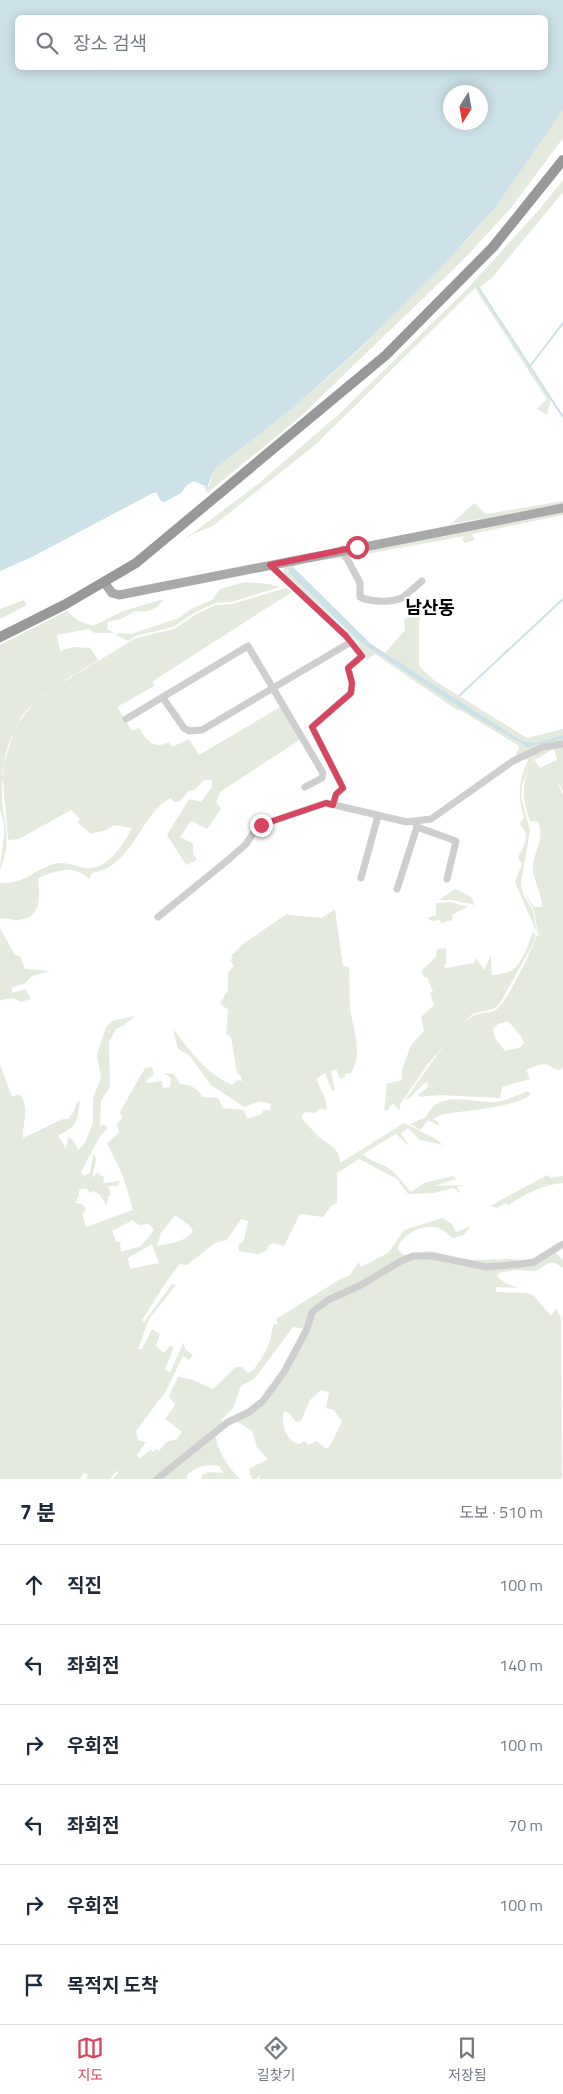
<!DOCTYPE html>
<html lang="ko">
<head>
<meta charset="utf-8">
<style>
	:root { --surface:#fff; --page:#f2f2f3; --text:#1f2937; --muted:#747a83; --line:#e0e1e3; --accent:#d74560 }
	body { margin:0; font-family:"Titillium Web","Noto Sans KR",sans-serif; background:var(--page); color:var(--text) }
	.compass { position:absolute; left:443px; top:85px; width:45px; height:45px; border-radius:50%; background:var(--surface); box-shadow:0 2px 12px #0003; rotate:191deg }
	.stop { position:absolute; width:15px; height:15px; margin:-11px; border:4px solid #d74560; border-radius:50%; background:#fff }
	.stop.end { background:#d74560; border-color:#fff; box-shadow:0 1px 5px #0008 }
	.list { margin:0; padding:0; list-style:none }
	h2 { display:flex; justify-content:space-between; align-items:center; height:65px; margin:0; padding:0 20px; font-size:21px }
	h2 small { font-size:16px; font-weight:400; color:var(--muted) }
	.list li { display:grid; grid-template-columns:32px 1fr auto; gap:15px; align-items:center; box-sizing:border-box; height:80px; padding:0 20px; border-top:1px solid var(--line) }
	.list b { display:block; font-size:19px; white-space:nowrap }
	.list em { font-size:16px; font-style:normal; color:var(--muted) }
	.icon { flex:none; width:28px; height:28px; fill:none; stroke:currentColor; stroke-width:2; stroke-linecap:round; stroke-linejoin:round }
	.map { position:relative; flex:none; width:563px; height:1479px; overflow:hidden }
	.search { position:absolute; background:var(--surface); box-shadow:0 2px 12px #0003; left:15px; right:15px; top:15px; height:55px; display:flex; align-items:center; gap:12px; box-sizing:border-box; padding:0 18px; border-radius:8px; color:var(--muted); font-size:19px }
	.sheet { height:545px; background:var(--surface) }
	nav { display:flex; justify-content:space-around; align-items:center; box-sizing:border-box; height:70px; border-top:1px solid var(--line); background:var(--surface); font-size:14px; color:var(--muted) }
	nav a { display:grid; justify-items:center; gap:2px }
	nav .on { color:var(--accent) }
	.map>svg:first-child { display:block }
</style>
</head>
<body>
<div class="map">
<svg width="563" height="1479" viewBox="0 0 563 1479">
	<rect width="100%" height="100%" fill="#fff"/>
	<path fill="#e5eade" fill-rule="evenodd" d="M563,110V138L511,208L465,258L299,418L207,493L204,487L209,486L215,469L294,407L359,350L468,239L495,208Z
		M563,180V192L492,278L480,287L477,286L551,400L547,415L537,409L547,399L475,288L315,445L213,526L193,534L177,545L258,484L339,414L467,289L538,211Z
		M563,501V504L451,524L474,503L486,514Z
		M563,511V515L472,534L475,540L465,543L462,539L465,536L350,557L349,553Z
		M340,554L344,556L345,562L340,558C328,560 295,562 287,571L360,642L523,745L563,739V742L515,757L519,746L462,711L457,710L375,654L367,660L357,642L346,630L284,574V566Z
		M245,582L269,584L280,587L231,602L215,603L196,612L173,627L136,636L128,641L116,635L118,633L131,634L179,618L191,609L212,600L220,589Z
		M286,588L292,592L153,681L154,686L117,707L132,731L139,728C147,741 154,750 169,742L172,747L189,739L199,755L280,707L274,697L277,695L301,739L220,792L216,802L221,809L207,829L191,821L180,837L193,844V853L197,860L186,865L167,835L189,799L201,802L212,787V780H204L194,791L190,790L179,802H174L171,798C140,813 134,867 92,873L89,879C74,864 56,871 38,878C40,897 42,920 16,920C10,919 5,917 0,919V883C27,884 32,870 54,864C66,860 76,868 88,868C109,869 124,843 132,828L114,825L106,830L91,834L77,822L80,819L71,810L19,839L8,840L2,771L13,733L21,717L29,708L55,687L136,638L174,629L196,614L216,605L232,604Z
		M427,596L430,608L422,612L419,622V666L435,681L527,738L563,729V735L535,743L522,741L385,653L405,630L404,620Z
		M164,599C159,608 146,614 136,611L121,619L108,622L107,629L114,633H95L89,629L57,635L60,651L74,647L90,648L98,660C37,697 0,716 2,799C5,830 12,840 0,871C0,851 9,829 0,810V645L67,611L77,620L93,626L123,611Z
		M24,600L27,605L0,619V609Z
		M563,745V792L560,785L558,784L563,795V943L548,939L563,943V1066L560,1070C553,1070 553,1067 548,1065C541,1062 532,1068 526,1070L530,1079L502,1087L500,1098L439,1095L419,1097V1094L427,1088L428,1082C418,1085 415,1097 405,1100C424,1074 442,1045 466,1021C478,1009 487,1016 497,1009C508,1001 532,949 537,935L542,937L538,934L534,911L523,890L534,907H542C542,894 534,881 533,871C531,853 546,843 538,822L530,821C521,798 522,780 533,758L540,768L557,760L554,749L534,760L533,753L542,749ZM508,1021L520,1035L524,1043L519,1048L505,1051L495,1038L493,1029L498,1024Z
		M531,754L533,757L522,785L521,797L530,830L521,884L524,896L533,911L537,933L515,882L522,864L518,858C524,844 531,837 520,824L524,817C517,797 519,779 528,760L524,758Z
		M455,889L471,897L475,905L452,900H439Z
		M451,902L468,907L453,914L452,920L441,923L440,920L432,921L427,918L436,915V903Z
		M335,909L343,966L349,967C350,980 349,994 350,1007C352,1028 364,1053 351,1073L345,1074V1077L340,1079L336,1069L331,1071L335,1090L332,1091L325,1073L316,1079L326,1101L327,1110L319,1109L314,1113L305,1112L301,1117C307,1124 312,1130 318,1136C328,1145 340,1147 340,1163L404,1123L436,1139L443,1145L420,1140L408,1128L401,1134L410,1147L396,1134L363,1154C370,1161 376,1162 385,1166C396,1172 403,1183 411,1192L424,1183L453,1176L456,1179L434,1186L466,1185L457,1187L461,1194L453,1188L434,1193L411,1194L407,1193L397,1179L359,1159L337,1173V1203L332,1205L323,1217L300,1214L284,1246L274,1243L269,1245L267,1250L258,1254L239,1251L238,1246L244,1240L248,1221L241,1219L227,1240L215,1243L187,1265L180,1264C165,1281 155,1301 142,1320L144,1322L172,1284L176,1285L149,1319L138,1349H142L152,1329L160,1334L156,1346L164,1353L170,1346L174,1347L165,1369L170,1373L183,1343L186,1350L193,1355L189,1360L183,1356L166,1391L136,1431L138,1440L146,1442L137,1455L139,1459L151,1449L153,1452L156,1449L159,1451L166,1442L177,1439L182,1432L165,1419L175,1405L169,1396L178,1377L191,1379L213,1389L236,1367H242L248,1373C256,1371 268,1348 270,1340C272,1334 271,1330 274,1324L278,1325L276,1319L342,1278L349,1276L359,1262L361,1267L388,1253L404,1230L442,1218L452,1224L456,1232L471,1226L464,1235L454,1238C449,1236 445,1230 438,1228C425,1223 399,1235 398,1250L404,1255L430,1251L470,1260L511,1259L529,1261L483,1265L422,1254L318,1305L306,1329L293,1327L255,1378L241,1386L233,1408L221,1420L224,1423L156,1479H113L119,1472L116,1471L110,1479H86L88,1475L84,1473L80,1479H0V1064L12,1097L19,1094C31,1108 22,1122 23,1138L63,1119H68L74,1111L77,1102L80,1101C77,1121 78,1127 58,1135L66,1149L68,1137L74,1141L78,1150L85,1143L93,1123V1098L101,1078L97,1054L106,1027L112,1021L135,1016L124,1025L116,1029L109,1042L110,1087L101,1101L100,1127L103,1124L108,1128L100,1136L81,1172L84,1176L90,1172L94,1153L96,1160L92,1178L98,1172L99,1175L104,1176L103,1183L120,1181L118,1186H108L111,1195L108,1197L107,1206L99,1194L93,1191L90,1193L86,1188L79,1190V1196L75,1203L82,1204L86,1209L82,1214L86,1227L133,1210L123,1176L107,1143L119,1133L117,1124L122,1118L120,1112L145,1068L152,1067L154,1074L146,1081L147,1083L162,1081L163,1088L170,1087L171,1078L164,1073L174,1074L180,1084C190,1085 198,1087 202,1097L218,1098L223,1108L244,1110L247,1119L262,1114L263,1110H270L271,1104L260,1101L244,1107L211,1085L189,1055L178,1049L173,1029C190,1050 205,1073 232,1085L237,1080L242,1081L241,1076L237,1073L231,1037L226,1034L228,1010L220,1003L228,990V973L234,966L230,960L233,958L231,956L243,944L288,913L289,915L322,918ZM175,1215L189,1225L193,1231C184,1243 171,1243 157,1246L161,1233ZM133,1220L139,1225L149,1224L154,1230L141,1246L121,1252L120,1242H116L112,1231ZM152,1244L159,1263L130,1269L128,1258Z
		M0,928L15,955L20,956L25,969L50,971L32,976L24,984L12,987V993L25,989L31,999L21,1002L14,998L0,1000Z
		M532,932L536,935L533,944L499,1005C491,1013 480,1009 470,1016L428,1064L401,1103L399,1110L393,1103L387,1111L384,1110L387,1087L386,1084L402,1080V1070L411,1045L424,1031L421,1017L434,1005L430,993L433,991L427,977H424L421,971L436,957L437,949L446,948V963L444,966L447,968L474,963L476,958L484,970L491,955L492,975C497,976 511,972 515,968C520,964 532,939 532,932Z
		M528,1091L531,1094C516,1108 463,1110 441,1115L433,1119L439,1123L438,1125L428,1120L420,1130L410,1124L426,1117C440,1089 469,1103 494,1102C506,1101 517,1095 528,1091Z
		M547,1175L550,1178L563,1176V1183C543,1185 526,1193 509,1205L506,1203L497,1208L490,1206Z
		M555,1251L563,1261V1268L555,1263H549L536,1271L515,1270L499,1273L497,1276L505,1283L518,1288L496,1287V1292L528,1293L534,1296L551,1316L556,1308L561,1319L562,1479H260V1475L256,1479H252L249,1469L268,1459L257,1447L252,1431L233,1419L263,1401L318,1308L382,1274L418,1256L478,1267L520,1265ZM321,1390L329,1392L326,1408L334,1410L342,1422L329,1447L326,1449L317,1441L309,1445L304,1441L300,1444C285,1442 281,1423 284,1411L289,1413L296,1422L301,1421L310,1400Z
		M215,1434C219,1453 226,1465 240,1479H201L202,1475L208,1472L223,1473L219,1466C206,1464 197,1466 187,1475V1479H158Z"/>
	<path fill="#cce1e8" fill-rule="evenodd" d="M0,0H563V110L495,208L442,267L359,349L294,407L215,469L207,487L194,481L187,485L181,493L165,502L161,501L156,492L151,494L32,557L0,571ZM18,18H546V68H18ZM450,92H480V122H450Z
		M293,567L371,644L522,741L535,743L563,735V739L527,747L464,710L360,642L289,573L288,569Z"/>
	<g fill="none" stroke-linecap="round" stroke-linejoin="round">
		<path stroke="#cce1e8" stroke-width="2" d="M478,287L563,417
			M530,366L563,323
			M460,695L563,599"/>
		<path stroke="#cecece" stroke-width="7" d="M342,549L360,583V597C370,602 394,603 403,597C410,592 416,586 422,581
			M270,565L346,636L362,656L348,668L352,683L351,693L312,727L343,788L336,795L333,805
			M163,698L184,728L189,731L202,730L351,642
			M126,719L248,646L323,773L322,778L305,787
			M417,827L456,841L447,879
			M361,878L378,816
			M397,889L417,827L416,823
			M158,917L228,860L246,844L256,829L261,825L326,803L407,822L431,819L513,761L543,747L563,744
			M157,1479L228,1422L249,1412L263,1401L284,1372L307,1329L312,1312L328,1300L361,1285L401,1261L413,1256H432L487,1267L520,1264L534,1262L563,1244"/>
		<path stroke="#a9a9a9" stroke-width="9" d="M104,582L112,593L119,595L563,508"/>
		<path stroke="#989898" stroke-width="10" d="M0,637L66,604L136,563L386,355L493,247L563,160"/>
	</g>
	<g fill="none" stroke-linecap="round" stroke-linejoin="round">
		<path stroke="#d74560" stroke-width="6" d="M261,825L326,803L333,805L336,794L343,788L312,727L351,693L352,683L348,668L362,656L346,636L270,565L357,547"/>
	</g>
	<g text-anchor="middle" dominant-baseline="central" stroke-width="5" stroke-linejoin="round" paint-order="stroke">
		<g font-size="18" font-weight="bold" fill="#000" stroke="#fff">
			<text x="430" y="607">남산동</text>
		</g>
	</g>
</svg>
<svg class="compass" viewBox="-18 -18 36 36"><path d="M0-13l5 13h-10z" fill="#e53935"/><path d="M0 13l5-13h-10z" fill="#747a83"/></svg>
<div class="stop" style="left:357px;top:547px"></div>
<div class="stop end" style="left:261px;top:825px"></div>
<div class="search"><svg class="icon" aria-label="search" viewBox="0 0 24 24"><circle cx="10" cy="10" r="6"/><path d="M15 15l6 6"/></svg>장소 검색</div>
</div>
<section class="sheet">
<h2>7 분<small>도보 · 510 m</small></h2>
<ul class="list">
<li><svg class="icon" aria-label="ahead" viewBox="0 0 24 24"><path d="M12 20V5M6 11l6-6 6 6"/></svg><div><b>직진</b></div><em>100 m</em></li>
<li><svg class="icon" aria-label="left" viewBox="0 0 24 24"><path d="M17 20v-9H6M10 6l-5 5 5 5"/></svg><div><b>좌회전</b></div><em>140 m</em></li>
<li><svg class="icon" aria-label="right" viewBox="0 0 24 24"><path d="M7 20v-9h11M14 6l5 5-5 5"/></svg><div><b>우회전</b></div><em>100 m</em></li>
<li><svg class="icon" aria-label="left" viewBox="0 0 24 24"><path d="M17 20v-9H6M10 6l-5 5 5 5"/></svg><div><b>좌회전</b></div><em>70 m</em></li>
<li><svg class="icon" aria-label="right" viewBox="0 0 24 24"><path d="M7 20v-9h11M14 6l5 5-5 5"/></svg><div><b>우회전</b></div><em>100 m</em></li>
<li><svg class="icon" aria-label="arrive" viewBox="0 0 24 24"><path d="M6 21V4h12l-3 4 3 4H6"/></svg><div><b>목적지 도착</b></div></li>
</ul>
</section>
<nav>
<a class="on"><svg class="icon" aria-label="map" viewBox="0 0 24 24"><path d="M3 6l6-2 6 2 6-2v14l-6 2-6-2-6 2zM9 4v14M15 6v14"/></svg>지도</a>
<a><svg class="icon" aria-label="directions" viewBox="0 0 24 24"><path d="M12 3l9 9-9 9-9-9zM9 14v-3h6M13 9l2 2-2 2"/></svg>길찾기</a>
<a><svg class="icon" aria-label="saved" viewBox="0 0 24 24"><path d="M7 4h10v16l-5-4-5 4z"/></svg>저장됨</a>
</nav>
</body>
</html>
